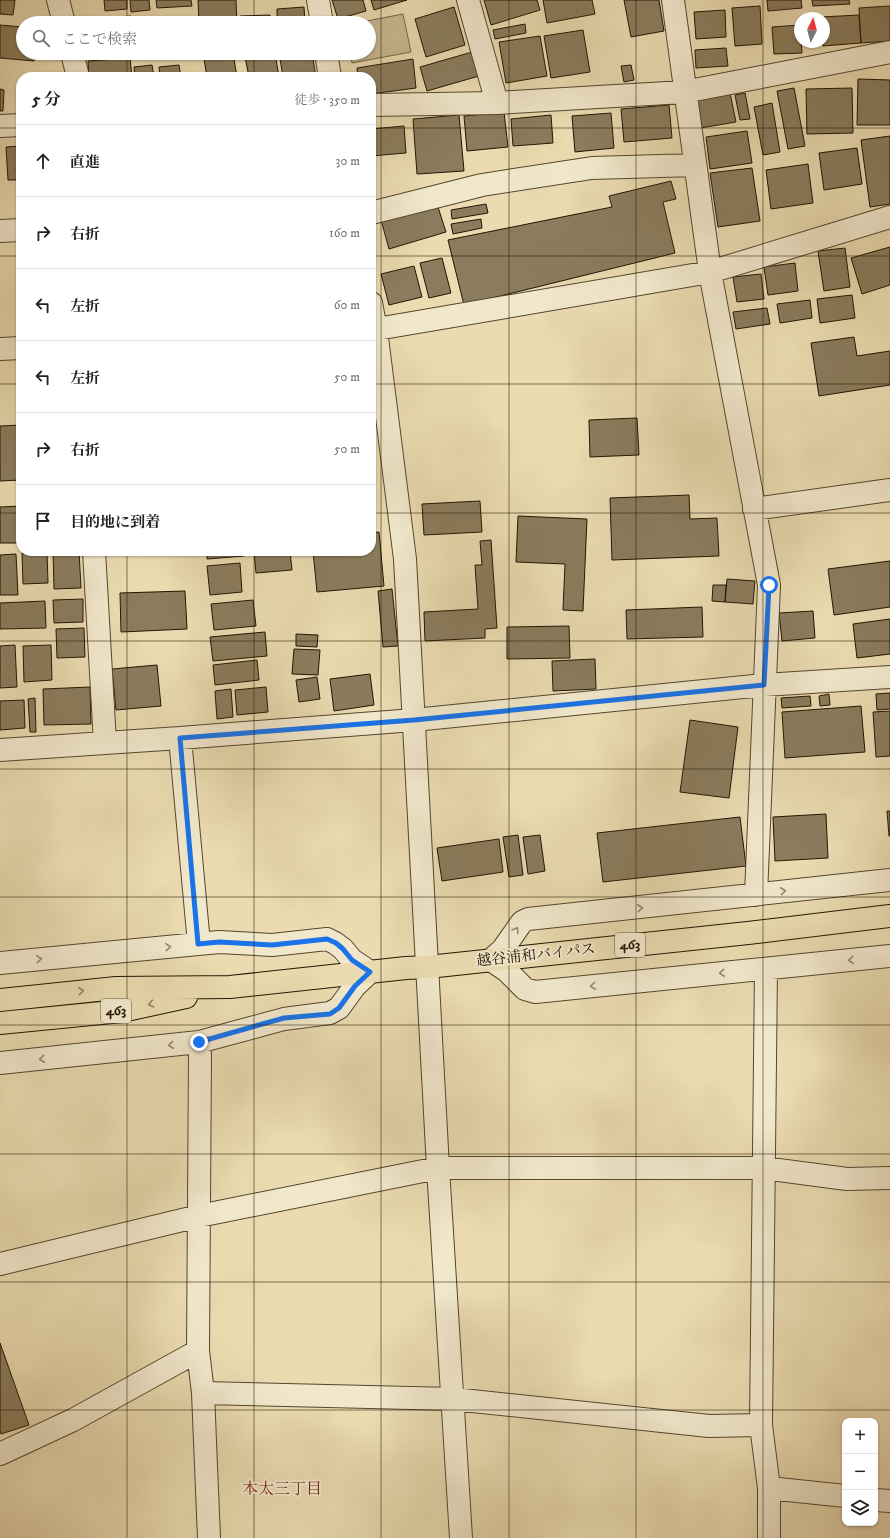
<!DOCTYPE html>
<html lang="ja">
<head>
<meta charset="utf-8">
<style>
	:root { --surface:#fff; --page:#f2f2f2; --text:#222; --muted:#767676; --line:#e0e0e0 }
	body { margin:0; font-family:"IM FELL DW Pica","Noto Serif JP",serif; background:var(--page); color:var(--text) }
	.controls { position:absolute; right:12px; bottom:12px; display:grid; overflow:hidden; border-radius:8px; box-shadow:0 1px 3px #0004 }
	.controls button { width:36px; height:36px; display:grid; place-items:center; padding:0; border:0; border-bottom:1px solid var(--line); background:var(--surface); color:var(--text); font:20px sans-serif }
	.compass { position:absolute; left:794px; top:12px; width:36px; height:36px; border-radius:50%; background:var(--surface); box-shadow:0 1px 3px #0004; rotate:6deg }
	.stop { position:absolute; width:12px; height:12px; margin:-9px; border:3px solid #1a73e8; border-radius:50%; background:#fff }
	.stop.end { background:#1a73e8; border-color:#fff; box-shadow:0 1px 4px #0008 }
	.list { margin:0; padding:0; list-style:none }
	h2 { display:flex; justify-content:space-between; align-items:center; height:52px; margin:0; padding:0 16px; font-size:17px }
	h2 small { font-size:13px; font-weight:400; color:var(--muted) }
	.list li { display:grid; grid-template-columns:26px 1fr auto; gap:12px; align-items:center; box-sizing:border-box; height:72px; padding:0 16px; border-top:1px solid var(--line) }
	.list b { display:block; font-size:15px; white-space:nowrap }
	.list em { font-size:13px; font-style:normal; color:var(--muted) }
	.icon { flex:none; width:22px; height:22px; fill:none; stroke:currentColor; stroke-width:2; stroke-linecap:round; stroke-linejoin:round }
	.map { position:relative; flex:none; width:890px; height:1538px; overflow:hidden }
	.search { position:absolute; background:var(--surface); box-shadow:0 1px 3px #0004; left:16px; top:16px; width:360px; height:44px; display:flex; align-items:center; gap:10px; box-sizing:border-box; padding:0 14px; border-radius:22px; color:var(--muted); font-size:15px }
	.panel { position:absolute; background:var(--surface); box-shadow:0 1px 3px #0004; left:16px; top:72px; width:360px; height:484px; border-radius:16px }
	.map>svg:first-child { display:block }
</style>
</head>
<body>
<div class="map">
<svg width="890" height="1538" viewBox="0 0 890 1538">
	<rect width="100%" height="100%" fill="#eadbb1"/>
	<filter id="stains"><feTurbulence type="fractalNoise" baseFrequency=".005" numOctaves="4"/><feColorMatrix values="0 0 0 0 .2 0 0 0 0 .09 0 0 0 0 .02 0 0 0 .5 -.17"/></filter>
	<radialGradient id="worn" r=".72"><stop offset=".6" stop-color="#630" stop-opacity="0"/><stop offset="1" stop-color="#630" stop-opacity=".3"/></radialGradient>
	<path fill="#c8b993" stroke="#76674a" d="M403,14L411,52L352,63L350,53H369V23H356Z"/>
	<path fill="#8a7c5d" stroke="#231502" d="M0,0H15L13,15L0,14Z
		M104,0H127V9L105,11Z
		M130,0H149L150,10L131,12Z
		M156,0H191L192,6L157,8Z
		M198,0H236L237,23H199Z
		M332,0H363L366,11L338,19Z
		M371,0H407L374,10Z
		M484,0H537L540,10L491,25Z
		M543,0H592L595,14L547,23Z
		M624,0H659L664,31L631,37Z
		M767,0H801L802,8L768,11Z
		M812,0H849L850,4L813,6Z
		M760,6L762,44L735,46L732,8Z
		M890,6V41L861,43L859,8Z
		M304,7L305,23H277V9Z
		M454,7L465,45L426,57L415,19Z
		M725,10L726,37L696,39L694,12Z
		M270,15V23H241L240,16Z
		M859,15L861,43L823,46L824,18L821,17Z
		M131,16V23H81V20Z
		M525,24L526,33L495,39L493,30Z
		M0,25L23,27V53H35L34,61L0,58Z
		M800,25L802,53L774,54L772,27Z
		M583,30L590,72L551,78L544,36Z
		M540,36L547,76L506,83L499,42Z
		M726,48L728,66L696,68L695,50Z
		M472,52L479,76L427,91L420,67Z
		M203,53H233L237,77H207Z
		M275,53L279,77H249L245,57Z
		M279,53H312L316,77H283Z
		M130,58L132,77H89L88,61Z
		M413,59L416,88L371,94V77H358L357,68Z
		M152,65L154,77H135L134,67Z
		M179,65L181,77H160L159,67Z
		M631,65L634,80L624,82L621,66Z
		M858,79L890,80V125H857Z
		M794,88L805,146L788,149L777,91Z
		M852,88L853,133L807,134L806,89Z
		M0,89L4,90L3,111H0Z
		M730,93L736,122L700,128L694,100Z
		M745,93L750,119L740,120L735,95Z
		M772,103L780,152L763,155L754,107Z
		M669,105L672,138L624,142L621,109Z
		M504,112L508,147L467,151L464,116Z
		M611,113L614,148L575,152L572,116Z
		M459,115L464,171L417,174L413,119Z
		M551,115L553,143L513,146L511,119Z
		M404,126L406,153L371,156V129Z
		M747,131L752,163L710,169L706,137Z
		M890,136V204L870,207L861,140Z
		M21,146V180H8L6,147Z
		M857,148L862,184L824,190L819,153Z
		M808,164L813,203L771,209L766,170Z
		M752,168L760,221L718,227L710,173Z
		M671,181L676,199L663,202L675,253L464,305L448,240L612,207L609,196Z
		M437,204L446,232L389,249L381,220Z
		M486,204L488,213L452,219L451,210Z
		M481,219L482,228L453,234L451,224Z
		M890,247V285L862,294L851,258Z
		M845,248L850,287L824,291L818,251Z
		M442,258L451,293L429,298L420,263Z
		M795,263L798,291L768,295L764,267Z
		M414,266L422,297L389,305L381,274Z
		M761,274L764,299L737,302L733,277Z
		M852,295L855,318L820,323L817,299Z
		M810,300L812,318L780,323L777,304Z
		M767,308L770,324L736,329L733,312Z
		M854,337L857,356L890,351V385L819,396L811,343Z
		M637,418L639,455L590,457L589,420Z
		M21,425V480L0,481V426Z
		M689,495L690,519L717,518L719,556L612,560L610,498Z
		M480,501L482,532L424,535L422,504Z
		M21,506V543H0V507Z
		M518,516L587,519L583,611L563,610L565,564L516,562Z
		M379,532L384,586L317,592L313,551H371V533Z
		M491,540L497,628L485,629V638L425,641L424,612L478,609L475,565H482L480,541Z
		M53,551H79L81,588L54,589Z
		M207,551H243L244,556L207,559Z
		M254,551H290L292,570L256,573Z
		M47,552L48,583L23,584L22,553Z
		M16,554L18,595H0V555Z
		M890,561V607L834,615L828,569Z
		M240,563L242,592L210,595L207,566Z
		M727,579L755,581L753,604L725,602Z
		M713,585H726L725,602L712,601Z
		M392,589L398,646L383,647L378,591Z
		M185,591L187,629L121,632L120,593Z
		M83,599V622L54,623L53,600Z
		M253,600L256,626L214,630L211,604Z
		M45,601L46,628L0,629V603Z
		M702,607L703,637L627,639L626,610Z
		M813,611L815,638L782,641L779,613Z
		M890,619V654L857,658L853,624Z
		M569,626L570,658L507,659V627Z
		M84,628L85,657L57,658L56,629Z
		M265,632L267,656L213,661L210,637Z
		M296,634L318,635L317,647L296,646Z
		M15,645L17,687L0,688V646Z
		M51,645L52,680L24,682L23,646Z
		M294,649L320,650L318,675L292,674Z
		M595,659L596,689L553,691L552,661Z
		M257,660L259,680L215,685L213,665Z
		M157,665L161,706L116,710L112,669Z
		M370,674L374,705L334,711L330,679Z
		M317,677L320,699L299,702L296,680Z
		M90,687L91,724L44,725L43,689Z
		M266,687L268,712L237,715L235,690Z
		M231,689L233,717L217,719L215,691Z
		M890,693V709L877,710L876,694Z
		M829,694L830,705L820,706L819,696Z
		M810,696L811,706L782,708L781,698Z
		M35,698L36,732H30L28,699Z
		M24,700L25,728L0,730V701Z
		M861,706L865,752L785,758L782,712Z
		M890,711V756L876,757L873,712Z
		M690,720L738,727L729,798L680,792Z
		M887,811H890V836H889Z
		M826,814L828,858L775,861L773,817Z
		M740,817L746,866L603,882L597,833Z
		M518,835L523,875L509,877L503,837Z
		M540,835L545,871L528,874L523,837Z
		M499,839L503,872L442,881L437,848Z
		M0,1343L29,1425L1,1434L0,1431Z"/>
	<g fill="none" stroke-linecap="round" stroke-linejoin="round">
		<defs>
			<path id="minor" d="M58,0L64,23
				M318,0L322,23
				M468,0L497,103
				M673,0L710,272L769,585L756,895
				M72,53L78,77
				M326,53L330,77
				M371,105L497,103L684,92L890,52
				M0,126L21,125
				M371,213L482,185L592,168L695,165
				M0,231L21,230
				M371,303L376,330L405,559L438,1168L461,1538
				M371,330L710,272L890,217
				M0,349L21,348
				M754,509L890,490
				M94,551L105,743
				M180,738L199,944
				M0,750L180,738L414,720L764,685L890,677
				M890,880L528,919L522,922L503,949L491,960L507,971L525,989L535,992L890,956
				M0,963L219,942L272,945L327,939L335,943L343,949L352,960L370,972L355,986L339,1008L330,1013L284,1019L199,1042L0,1063
				M766,969L761,1425L769,1488V1538
				M199,1042L200,1055L198,1351L203,1393L209,1538
				M0,1264L199,1216L438,1168H763L847,1179L890,1178
				M203,1393L453,1399L709,1426L761,1425
				M0,1454L73,1420L198,1351
				M769,1488L845,1496
				M875,1500L890,1501"/>
			<path id="highway" d="M0,1000L116,988L230,987L406,968L428,967L748,933L890,916
				M0,1023L122,1011L186,997"/>
		</defs>
		<use href="#minor" stroke="#55462e" stroke-width="24"/>
		<use href="#highway" stroke="#231502" stroke-width="24"/>
		<use href="#minor" stroke="#f1e8cc" stroke-width="22"/>
		<use href="#highway" stroke="#eadbb1" stroke-width="22"/>
	</g>
	<defs><path id="oneway-chevron" d="M-2-3.5L2.5 0L-2 3.5" fill="none" stroke-width="1.6" stroke-linecap="round" stroke-linejoin="round"/></defs>
	<g stroke="#948971">
		<use href="#oneway-chevron" transform="translate(783 891) rotate(-7)"/>
		<use href="#oneway-chevron" transform="translate(640 908) rotate(-6)"/>
		<use href="#oneway-chevron" transform="translate(516 930) rotate(-59)"/>
		<use href="#oneway-chevron" transform="translate(168 947) rotate(-5)"/>
		<use href="#oneway-chevron" transform="translate(39 959) rotate(-5)"/>
		<use href="#oneway-chevron" transform="translate(851 960) rotate(175)"/>
		<use href="#oneway-chevron" transform="translate(722 973) rotate(174)"/>
		<use href="#oneway-chevron" transform="translate(593 986) rotate(174)"/>
		<use href="#oneway-chevron" transform="translate(171 1045) rotate(174)"/>
		<use href="#oneway-chevron" transform="translate(42 1059) rotate(174)"/>
	</g>
	<g stroke="#908262">
		<use href="#oneway-chevron" transform="translate(81 991) rotate(-6)"/>
		<use href="#oneway-chevron" transform="translate(151 1004) rotate(168)"/>
	</g>
	<g fill="none" stroke-linecap="round" stroke-linejoin="round">
		<path stroke="#1a73e8" stroke-width="5" d="M199,1042L284,1018L330,1014L339,1008L355,986L370,972L352,960L343,949L336,943L327,939L272,945L219,942L198,944L180,738L414,720L764,685L769,585"/>
	</g>
	<path fill="none" stroke="#231502" stroke-width="1" stroke-opacity="0.55" d="M127,0V23M254,0V23M381,0V1538M509,0V1538M636,0V1538M763,0V1538M127,53V77M254,53V77M0,128H21M371,128H890M0,256H21M371,256H890M0,384H21M371,384H890M0,513H21M371,513H890M127,551V1538M254,551V1538M0,641H890M0,769H890M0,897H890M0,1025H890M0,1154H890M0,1282H890M0,1410H890"/>
	<g text-anchor="middle" dominant-baseline="central" stroke-width="4" stroke-linejoin="round" paint-order="stroke">
		<g fill="#f1e8cc" stroke="#61543f" stroke-width="1">
			<rect x="615" y="933" width="30" height="24" rx="3"/>
			<rect x="101" y="999" width="30" height="24" rx="3"/>
		</g>
		<g font-size="14" font-weight="bold" fill="#231502">
			<text x="630" y="945">463</text>
			<text x="116" y="1011">463</text>
		</g>
		<g font-size="15" fill="#231502" stroke="#f1e8cc">
			<text transform="translate(536 955) rotate(-6)">越谷浦和バイパス</text>
		</g>
		<g font-size="16" fill="#7a1f14" stroke="#f1e8cc">
			<text x="282" y="1489">本太三丁目</text>
		</g>
	</g>
	<rect width="100%" height="100%" filter="url(#stains)"/>
	<rect width="100%" height="100%" fill="url(#worn)"/>
</svg>
<div class="controls">
<button>+</button>
<button>−</button>
<button><svg class="icon" aria-label="layers" viewBox="0 0 24 24"><path d="M12 4l9 5-9 5-9-5zM3 14l9 5 9-5"/></svg></button>
</div>
<svg class="compass" viewBox="-18 -18 36 36"><path d="M0-13l5 13h-10z" fill="#e53935"/><path d="M0 13l5-13h-10z" fill="#767676"/></svg>
<div class="stop" style="left:769px;top:585px"></div>
<div class="stop end" style="left:199px;top:1042px"></div>
<div class="search"><svg class="icon" aria-label="search" viewBox="0 0 24 24"><circle cx="10" cy="10" r="6"/><path d="M15 15l6 6"/></svg>ここで検索</div>
<section class="panel">
<h2>5 分<small>徒歩 · 350 m</small></h2>
<ul class="list">
<li><svg class="icon" aria-label="ahead" viewBox="0 0 24 24"><path d="M12 20V5M6 11l6-6 6 6"/></svg><div><b>直進</b></div><em>30 m</em></li>
<li><svg class="icon" aria-label="right" viewBox="0 0 24 24"><path d="M7 20v-9h11M14 6l5 5-5 5"/></svg><div><b>右折</b></div><em>160 m</em></li>
<li><svg class="icon" aria-label="left" viewBox="0 0 24 24"><path d="M17 20v-9H6M10 6l-5 5 5 5"/></svg><div><b>左折</b></div><em>60 m</em></li>
<li><svg class="icon" aria-label="left" viewBox="0 0 24 24"><path d="M17 20v-9H6M10 6l-5 5 5 5"/></svg><div><b>左折</b></div><em>50 m</em></li>
<li><svg class="icon" aria-label="right" viewBox="0 0 24 24"><path d="M7 20v-9h11M14 6l5 5-5 5"/></svg><div><b>右折</b></div><em>50 m</em></li>
<li><svg class="icon" aria-label="arrive" viewBox="0 0 24 24"><path d="M6 21V4h12l-3 4 3 4H6"/></svg><div><b>目的地に到着</b></div></li>
</ul>
</section>
</div>
</body>
</html>
